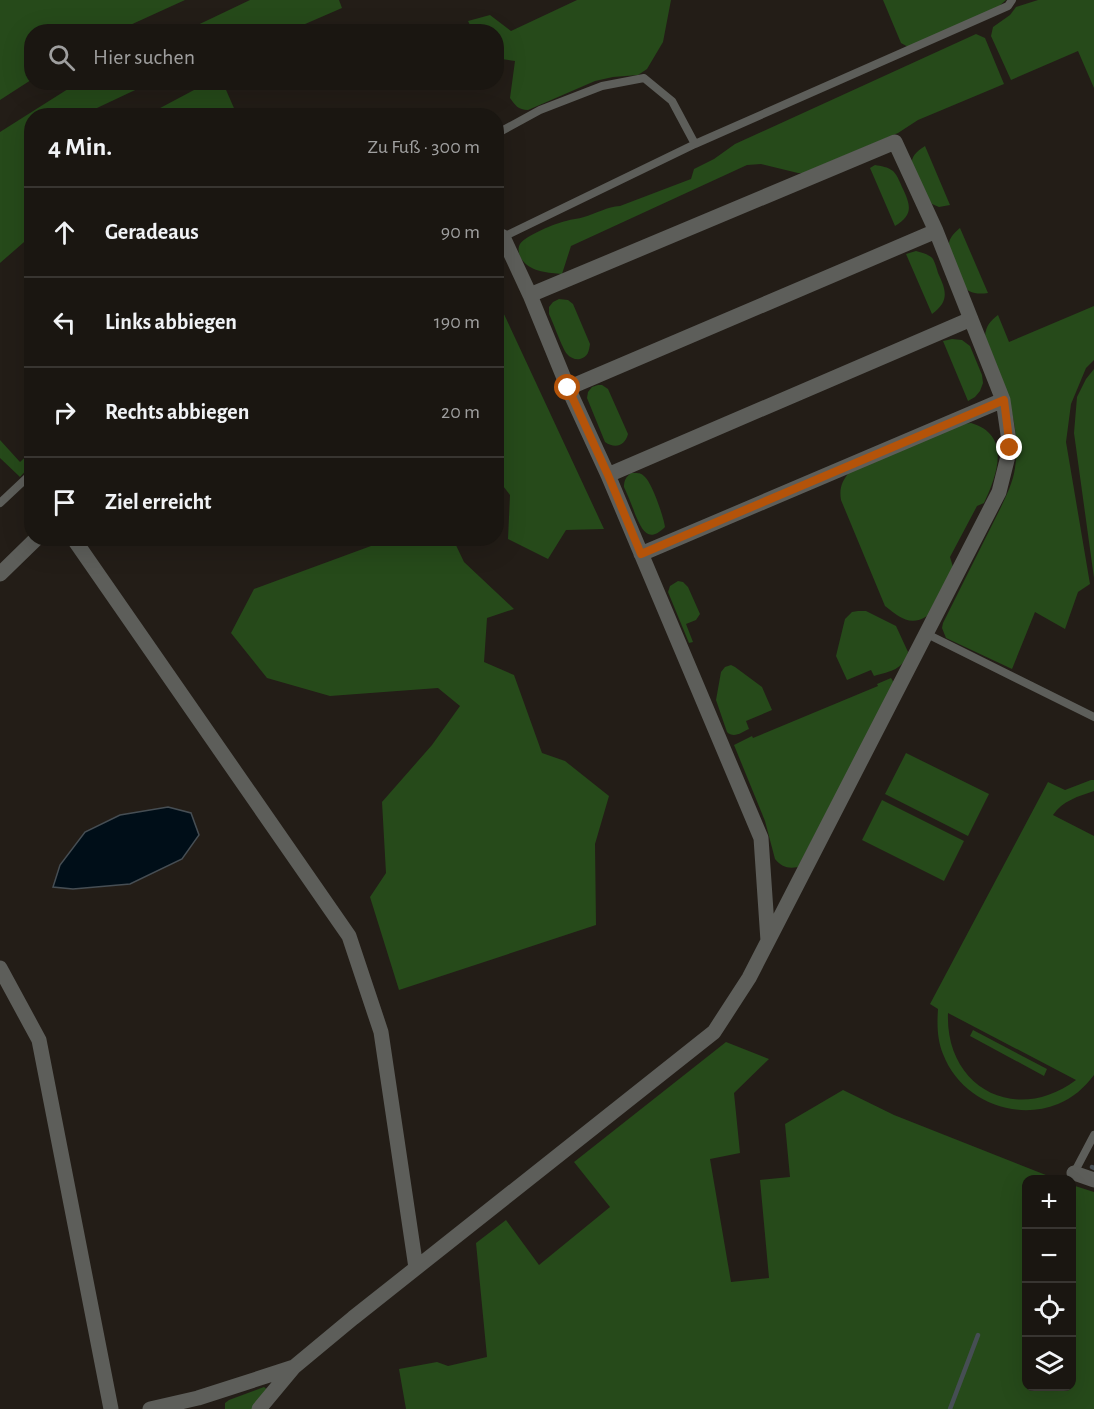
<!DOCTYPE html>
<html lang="de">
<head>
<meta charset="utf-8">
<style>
	:root { --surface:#1a1611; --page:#27231f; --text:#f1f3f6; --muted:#9f9f9f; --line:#383531 }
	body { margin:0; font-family:"Alegreya Sans",sans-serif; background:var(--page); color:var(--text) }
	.controls { position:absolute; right:18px; bottom:18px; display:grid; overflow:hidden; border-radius:12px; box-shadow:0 6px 24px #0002 }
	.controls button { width:54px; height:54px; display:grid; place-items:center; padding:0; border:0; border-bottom:2px solid var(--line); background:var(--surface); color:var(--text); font:30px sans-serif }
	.stop { position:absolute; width:18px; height:18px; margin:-14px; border:4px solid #b45309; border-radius:50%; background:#fff }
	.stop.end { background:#b45309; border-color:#fff; box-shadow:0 2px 6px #0008 }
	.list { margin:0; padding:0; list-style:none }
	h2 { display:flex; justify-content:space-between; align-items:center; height:78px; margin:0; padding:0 24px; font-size:26px }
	h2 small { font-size:20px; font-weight:400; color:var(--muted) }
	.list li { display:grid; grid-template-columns:39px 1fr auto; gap:18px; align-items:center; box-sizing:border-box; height:90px; padding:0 24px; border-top:2px solid var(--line) }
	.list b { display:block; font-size:22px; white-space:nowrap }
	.list em { font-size:20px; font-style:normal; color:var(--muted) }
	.icon { flex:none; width:33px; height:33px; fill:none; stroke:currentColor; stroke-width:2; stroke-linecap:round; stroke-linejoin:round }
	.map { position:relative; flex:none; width:1094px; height:1409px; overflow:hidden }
	.search { position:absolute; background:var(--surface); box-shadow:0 6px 24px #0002; left:24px; top:24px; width:480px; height:66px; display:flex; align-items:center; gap:15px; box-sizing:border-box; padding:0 21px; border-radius:24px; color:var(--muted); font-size:22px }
	.panel { position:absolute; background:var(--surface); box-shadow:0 6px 24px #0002; left:24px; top:108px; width:480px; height:438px; border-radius:24px }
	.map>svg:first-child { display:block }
</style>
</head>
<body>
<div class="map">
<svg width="1094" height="1409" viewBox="0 0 1094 1409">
	<rect width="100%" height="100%" fill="#231d17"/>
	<path fill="#264a1a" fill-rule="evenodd" d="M0,0H185L117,31L32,32L31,80L0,100Z
		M250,0H339L342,8L289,31H185Z
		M577,0H671L663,42L647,69L638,75L613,77L595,81L528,110C518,110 515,105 510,98L515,61L502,59L501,72L497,73L496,32L473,31L468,21L490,15L511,31Z
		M883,0H1006L996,9L910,48L901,43Z
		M1038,0H1094V88L1078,51L1011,80L991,36L993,27L1010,15L1016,7Z
		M976,34L985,38L1004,84L918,120L898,133L803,173H798L761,164L747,165L571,246L562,274C549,273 532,272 523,261C519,257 517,249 520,244C525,236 556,223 566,221C572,219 578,219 584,217C597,213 607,207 620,206L691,179L694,169L714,159L735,144Z
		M79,82L150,83L97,108L85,115L32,116L31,153L27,156L31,162V236L0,263V132Z
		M209,82L223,83L237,115H147Z
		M925,146L950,205L939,207L932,204C927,195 913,173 912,164C911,155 919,150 925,146Z
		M875,165C881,166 888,167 893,171C898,176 900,183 903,189C911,206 913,215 895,226L870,168Z
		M960,228L988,293C981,294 975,294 969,291C960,285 947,253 949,243C950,237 955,232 960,228Z
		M916,251C922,253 929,254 933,259C935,263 937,269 938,273C946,290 950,301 932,314L906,254Z
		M496,297L604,529L566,530L548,559L508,539L510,495L497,478Z
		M559,299L568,300L573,304L590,344C589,351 588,357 580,359C576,360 570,358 567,354C562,348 553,322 549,314V307L553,302Z
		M1094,306V360L1086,368L1071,404L1066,442L1090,584L1078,592L1065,629L1035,612L1012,669L946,638L942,628L943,623L1001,507C1007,494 1013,482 1015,468C1022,421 1002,379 985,336C986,326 990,321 998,315L1009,342Z
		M952,339L962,340L970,346L982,375L983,383L980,391L975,397L968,401L943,341Z
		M1094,369V578L1074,433L1077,397L1086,379Z
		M598,385H602L608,389L628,434C625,446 615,449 605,442L587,398L588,392L592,387Z
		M971,423C1012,435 997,475 984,503L977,506L950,557L953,567L927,616C910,627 899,617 885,606L841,500C839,488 842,481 850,471L963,424Z
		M0,440L20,462L31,452V465L20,477L0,458Z
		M631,473C637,473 641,472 645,477C652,483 664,518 665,527C648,544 642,530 635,514C632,505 628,496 624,487C624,480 626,477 631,473Z
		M390,539H453L464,562L514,609L487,618L484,662L514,675L542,753L565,761L609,796L595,844L596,925L399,990L370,897L386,873L382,802L432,745L460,706L438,688L330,696L267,678L231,633L254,589Z
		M678,581L683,582L688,587L700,614L696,620L686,624L693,642L689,643L668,592L670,586Z
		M858,611H866L896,626L908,652C903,670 891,671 874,676L871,670L847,680L836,656L845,619L852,612Z
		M731,665L735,667L762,687L772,710L746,721L749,729C742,732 734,739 727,732L716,700L721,672L725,667Z
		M891,678L894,683L798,867C788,869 782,867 775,859L765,821L734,745L752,736L753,738L878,686L877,684Z
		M906,753L989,794L968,836L885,794Z
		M1091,780H1094V791C1079,796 1062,801 1053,815L1094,836V1075C1084,1088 1073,1098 1058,1104C1013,1122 960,1099 943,1054C937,1039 937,1024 938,1009L930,1004L1048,782L1065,790ZM948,1013L1076,1080C1016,1125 945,1088 948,1013Z
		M882,800L964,841L944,881L862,840Z
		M973,1030L1047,1069L1044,1076L970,1036Z
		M726,1042L769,1059L734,1093L740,1153L710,1159L731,1282L769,1278L760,1180L790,1177L785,1124L843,1090L894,1115L1056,1179L1026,1180V1386H1072V1185L1094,1192V1409H406L399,1369L437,1362L448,1366L487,1357L476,1243L506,1220L539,1265L610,1207L574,1162Z
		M264,1387L268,1390L253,1409H225V1403L229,1400Z"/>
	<path fill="#000e18" stroke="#464e54" stroke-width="1.5" d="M168,807L191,813L199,835L182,859L130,884L73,889L53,887L60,865L85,832L120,815Z"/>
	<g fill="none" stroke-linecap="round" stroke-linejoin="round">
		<path stroke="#464e54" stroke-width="4.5" d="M1092,1167L1094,1168
			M950,1409L978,1335"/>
		<path stroke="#5d5e5a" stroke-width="8" d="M496,134L540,110L602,86L644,78L672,101L695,144
			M503,237L695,144L1008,6L1012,0
			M0,503L32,473
			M927,634L1094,717
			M1074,1173L1094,1135"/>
		<path stroke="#5d5e5a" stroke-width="15" d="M530,295L895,142L936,231L1003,400L1010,448L999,492L768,941
			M568,388L936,231
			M608,475L971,319
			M73,538L349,936L381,1032L416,1268
			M641,554L1003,400
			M0,574L37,538
			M0,968L39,1040L111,1409
			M1074,1173L1094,1180
			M150,1409L198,1398L294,1367
			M259,1409L294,1367L353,1318L714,1032L749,978L768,941L761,838L608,475L568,388L530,295L503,237L496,234"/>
	</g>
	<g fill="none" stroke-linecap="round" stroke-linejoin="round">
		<path stroke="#b45309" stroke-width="8" d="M568,388L608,475L641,554L1004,400L1010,448"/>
	</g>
</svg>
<div class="controls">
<button>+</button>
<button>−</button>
<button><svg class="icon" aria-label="locate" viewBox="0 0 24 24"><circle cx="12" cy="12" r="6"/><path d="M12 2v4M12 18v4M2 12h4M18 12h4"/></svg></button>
<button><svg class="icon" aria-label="layers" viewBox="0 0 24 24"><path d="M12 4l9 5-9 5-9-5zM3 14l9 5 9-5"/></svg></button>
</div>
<div class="stop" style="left:568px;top:388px"></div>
<div class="stop end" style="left:1010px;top:448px"></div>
<div class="search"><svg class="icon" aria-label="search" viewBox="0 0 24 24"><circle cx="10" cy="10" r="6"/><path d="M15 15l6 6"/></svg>Hier suchen</div>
<section class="panel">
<h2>4 Min.<small>Zu Fuß · 300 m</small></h2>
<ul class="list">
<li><svg class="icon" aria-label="ahead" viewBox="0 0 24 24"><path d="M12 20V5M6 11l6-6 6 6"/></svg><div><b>Geradeaus</b></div><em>90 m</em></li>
<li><svg class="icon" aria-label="left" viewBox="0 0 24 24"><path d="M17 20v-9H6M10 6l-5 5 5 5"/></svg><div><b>Links abbiegen</b></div><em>190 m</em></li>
<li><svg class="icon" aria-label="right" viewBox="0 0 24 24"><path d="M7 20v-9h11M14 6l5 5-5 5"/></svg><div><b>Rechts abbiegen</b></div><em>20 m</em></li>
<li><svg class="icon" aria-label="arrive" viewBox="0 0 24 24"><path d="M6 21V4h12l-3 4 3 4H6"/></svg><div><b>Ziel erreicht</b></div></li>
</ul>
</section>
</div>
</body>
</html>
